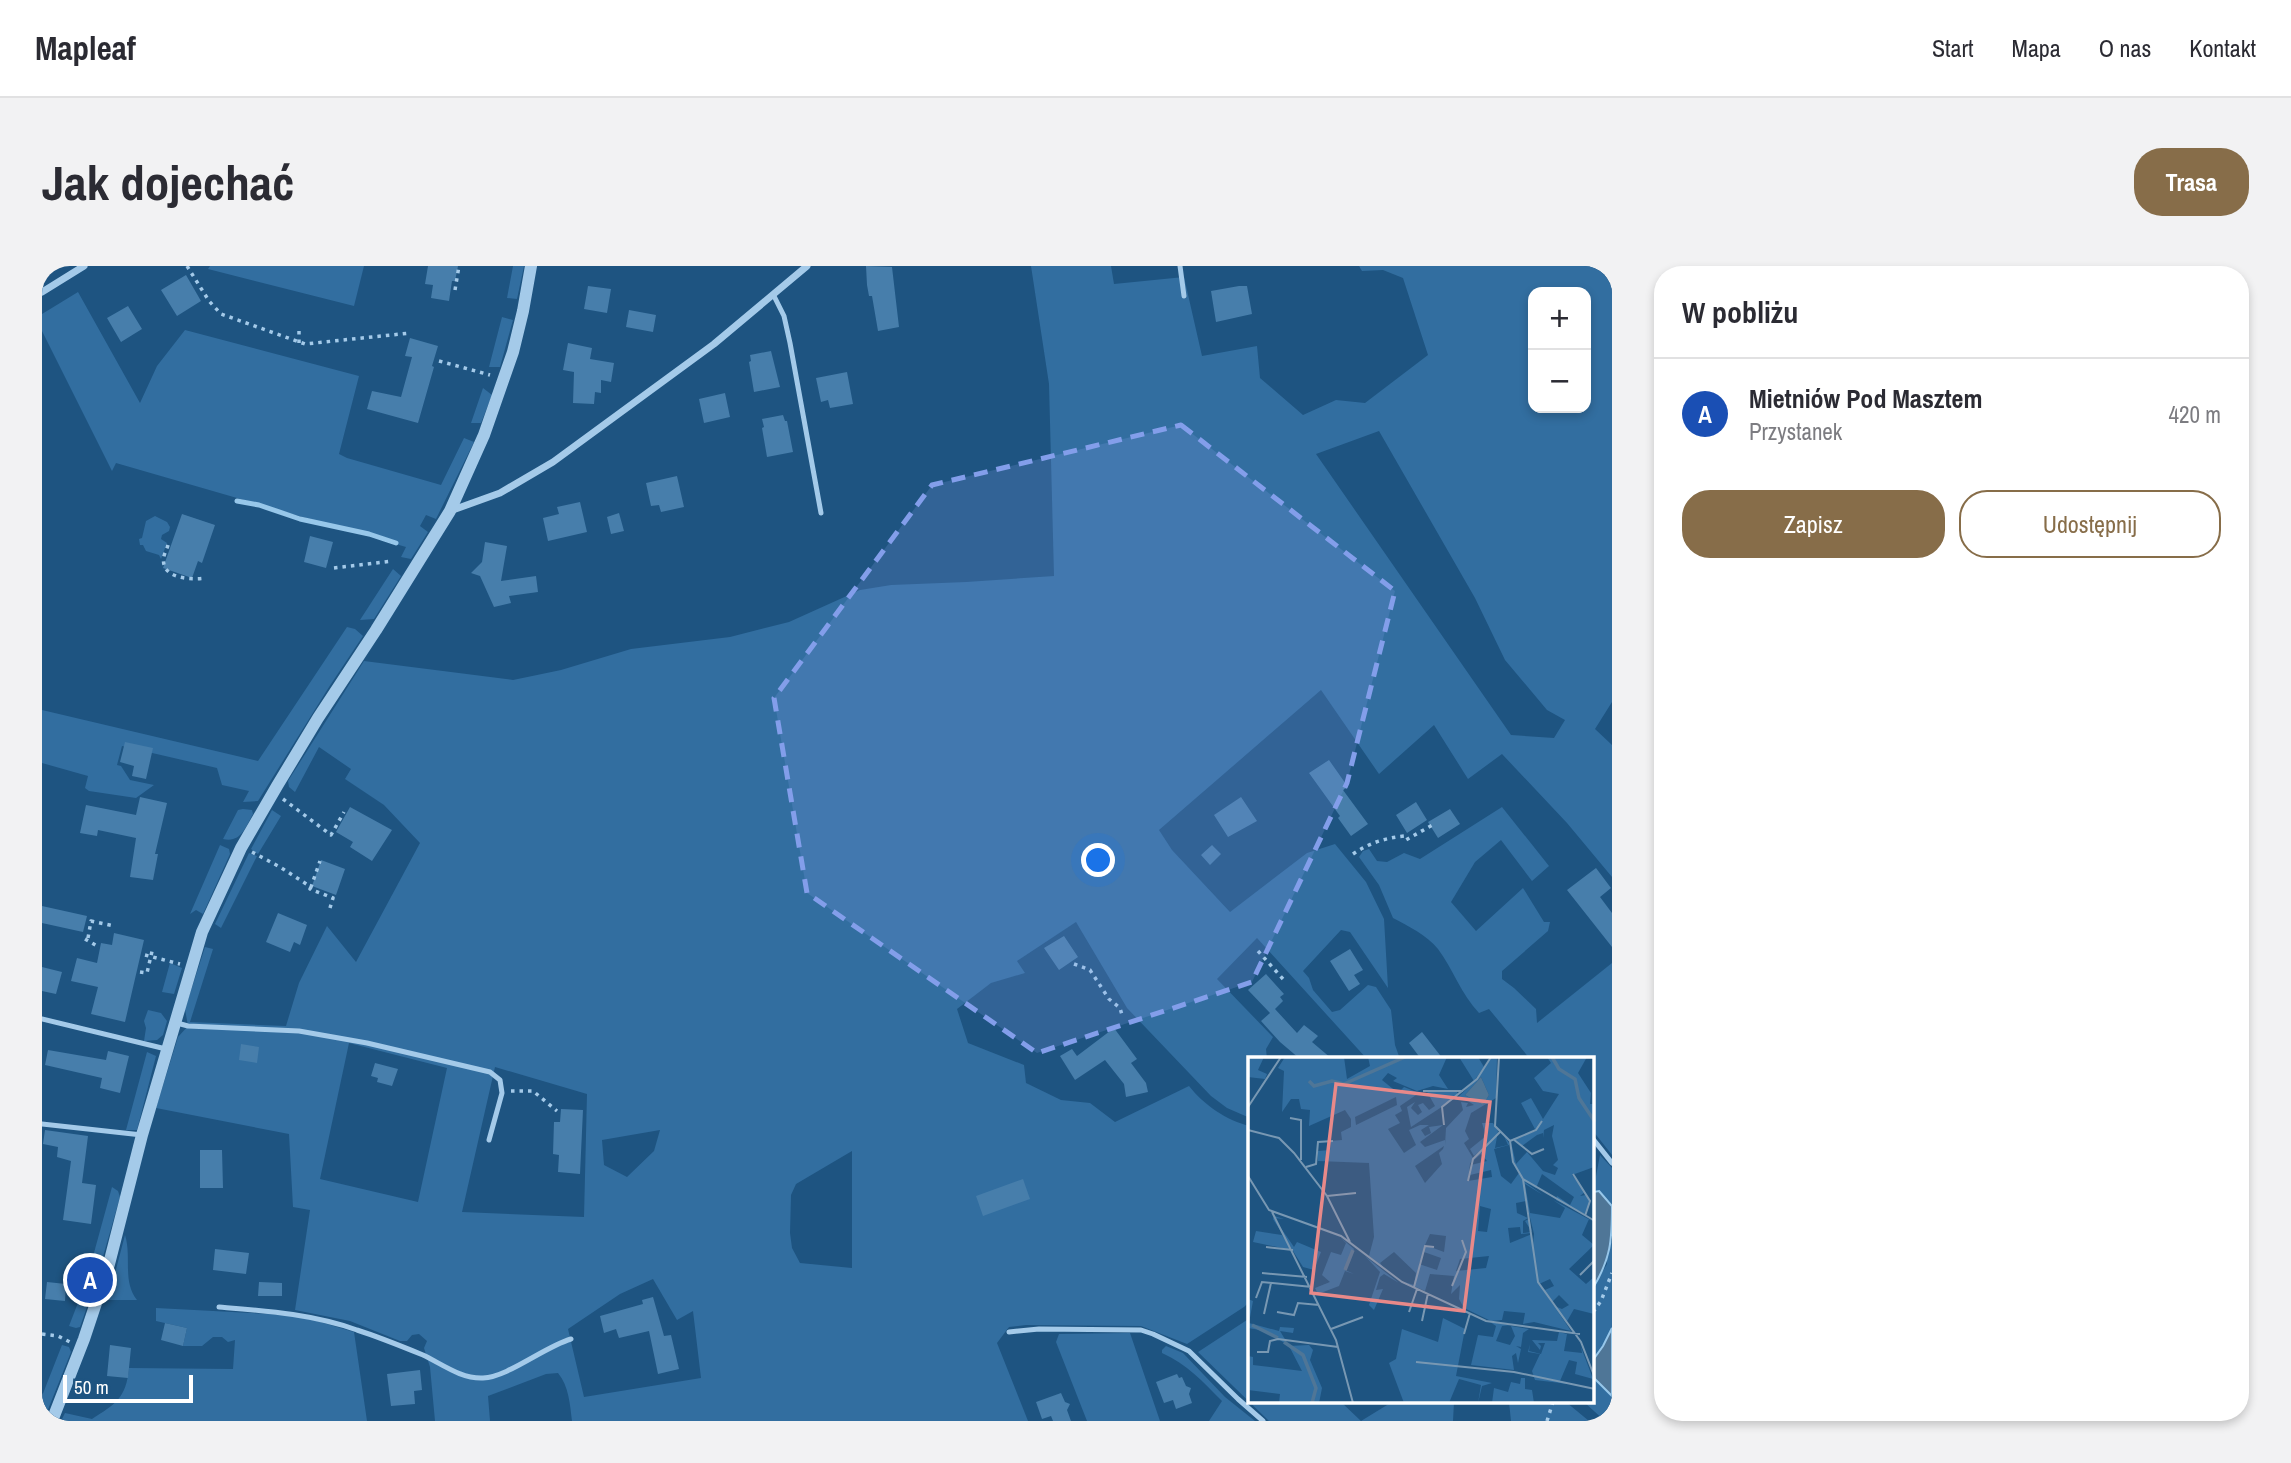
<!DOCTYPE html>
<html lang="pl">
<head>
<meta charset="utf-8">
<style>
	:root { --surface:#fff; --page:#f2f2f3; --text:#2b2b33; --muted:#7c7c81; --line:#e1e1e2; --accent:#876d49 }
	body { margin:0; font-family:"Archivo Narrow",sans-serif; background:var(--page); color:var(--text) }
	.controls { position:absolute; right:21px; top:21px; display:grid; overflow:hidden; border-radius:14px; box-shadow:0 4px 10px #0003 }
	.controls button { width:63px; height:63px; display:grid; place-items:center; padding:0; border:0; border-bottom:2px solid var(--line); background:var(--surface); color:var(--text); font:35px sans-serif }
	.scale { position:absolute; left:21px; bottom:18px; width:130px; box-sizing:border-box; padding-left:7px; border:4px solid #fff; border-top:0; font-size:19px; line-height:24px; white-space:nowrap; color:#fff; -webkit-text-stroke:5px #1e5481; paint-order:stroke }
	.you { position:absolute; left:1057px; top:595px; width:24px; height:24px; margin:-18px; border:5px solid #fff; border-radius:50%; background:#1a73e8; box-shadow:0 0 0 10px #1a73e833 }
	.badge { display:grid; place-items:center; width:46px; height:46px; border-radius:50%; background:var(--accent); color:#fff; font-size:23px; font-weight:700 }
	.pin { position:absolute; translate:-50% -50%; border:4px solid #fff; box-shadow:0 2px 7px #0006 }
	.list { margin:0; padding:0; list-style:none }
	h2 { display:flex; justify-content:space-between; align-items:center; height:91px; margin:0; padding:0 28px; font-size:30px }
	h2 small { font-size:23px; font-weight:400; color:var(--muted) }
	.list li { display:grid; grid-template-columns:46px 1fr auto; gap:21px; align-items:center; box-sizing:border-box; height:112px; padding:0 28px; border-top:2px solid var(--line) }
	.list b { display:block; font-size:26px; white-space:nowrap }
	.list p { margin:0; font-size:23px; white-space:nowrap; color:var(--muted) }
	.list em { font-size:23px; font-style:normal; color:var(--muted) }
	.actions { display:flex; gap:14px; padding:21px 28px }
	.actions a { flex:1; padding:16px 0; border:2px solid var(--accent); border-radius:28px; text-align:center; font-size:24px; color:var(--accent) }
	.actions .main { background:var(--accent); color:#fff }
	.map { position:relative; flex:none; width:1570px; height:1155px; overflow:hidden; border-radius:28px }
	header { display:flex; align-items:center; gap:42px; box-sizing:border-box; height:98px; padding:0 35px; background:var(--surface); border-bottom:2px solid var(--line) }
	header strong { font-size:33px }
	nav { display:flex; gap:38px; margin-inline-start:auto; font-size:24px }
	.intro { display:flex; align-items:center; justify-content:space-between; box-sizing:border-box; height:168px; padding:0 42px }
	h1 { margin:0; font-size:49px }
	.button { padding:18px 32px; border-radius:28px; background:var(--accent); color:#fff; font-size:24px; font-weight:700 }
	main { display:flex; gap:42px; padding:0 42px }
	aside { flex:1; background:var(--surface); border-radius:28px; box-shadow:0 4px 10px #0003 }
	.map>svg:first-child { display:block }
</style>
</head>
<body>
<header>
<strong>Mapleaf</strong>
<nav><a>Start</a><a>Mapa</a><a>O nas</a><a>Kontakt</a></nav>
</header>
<div class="intro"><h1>Jak dojechać</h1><a class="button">Trasa</a></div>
<main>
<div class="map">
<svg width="1570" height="1155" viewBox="0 0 1570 1155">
	<rect width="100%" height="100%" fill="#1e5481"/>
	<path fill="#326ea0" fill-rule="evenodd" d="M168,0H322L312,40L166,3Z
		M471,0H482L475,33L465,32Z
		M989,0H1069L1072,18L1142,11L1160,90L1215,80L1218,112L1261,149L1294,134L1323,137L1386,89L1361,12L1341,4L1320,5L1317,0H1570V436L1553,463L1570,479V611L1525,557L1460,488L1426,513L1392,459L1337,508L1279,424L1117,564L1130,584L1188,646L1265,587L1293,578L1324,616L1342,653L1346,722L1308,666L1299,664L1261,705L1267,712L1271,724L1290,746L1298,744L1326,719L1334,721L1349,744L1353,779L1358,793H1325L1215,672L1175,713L1231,771L1224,783L1225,793H1208V852L1185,842L1169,830L1085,742L1034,656L975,695L983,707L949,717L915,743L926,777L982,799L984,817L1019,834L1048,837L1073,856L1147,820C1161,838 1185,855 1208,860V1035L1202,1041L1145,1078L1099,1060L984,1059L967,1061L955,1077L986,1155H530C528,1139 527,1120 516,1107L504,1108L446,1130L448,1155H393L388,1101L382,1082L385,1075L377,1068L370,1069L365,1075H358L308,1055L253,1044L268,944L251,941L247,868L114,842L136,771L146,760L143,743L163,681L171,683L148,756L244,760L257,717L285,660L314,696L378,577L342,539L303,513L309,503L277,481L253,526L247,521L246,515L322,395L471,414L519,404L589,383L688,371L747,356L818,324L849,319L924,316L1012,310L1007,118ZM1491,26H1544V142H1491ZM1337,165L1433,332L1463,394L1505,444L1523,454L1512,472L1469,469L1274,188ZM307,777L405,802L376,936L278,913ZM453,801L545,828L542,951L420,946ZM618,864L612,885L585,911L562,899L560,874ZM810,885V1002L758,997L750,982L748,967L749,929L754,918ZM611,1013L635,1054L651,1045L659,1112L542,1131L526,1063L578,1028Z
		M36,26L98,137L115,100L143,64L317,110L297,188L305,192L399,219L422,172L432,176L394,253L384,249L378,260L386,266L369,293L359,291L364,281L74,197L70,205L0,65V48Z
		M460,51L471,54L458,101H447Z
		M441,122L450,129L439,157H429Z
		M113,250L125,256L128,261L127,265L120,269L119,273L125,277L119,293L117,289L104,285L101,279H98L97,273L100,272L104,255Z
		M351,303L359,310L332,353L318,354Z
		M305,361L313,363L321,370L287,421L216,535L201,536L207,525L180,519L175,502L80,480L75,499L79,500L88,514L112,519L94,532L47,525L43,522L46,510L0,497V444L216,495Z
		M1460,541L1507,600L1490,615L1459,574L1433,596L1409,636L1434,665L1481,622L1502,656H1508L1506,665L1460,705V713L1472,722L1494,743L1495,757L1570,697V889L1551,865V793H1488L1447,743L1437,747C1419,728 1411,703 1396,683C1385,669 1366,660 1351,652L1337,619L1317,591L1321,585L1327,583L1335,595L1345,596L1362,587L1378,593Z
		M201,543L210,544L211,548C203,562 199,577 181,573L196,544Z
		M230,544L239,550L216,588L209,583Z
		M178,579L187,583L188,588L161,648L154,644L148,648Z
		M207,587L215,590L179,662L173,658Z
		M128,697L140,702L132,728L120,726Z
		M106,744L119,747L125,755L121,769L115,774L102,775L104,762L102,755Z
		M105,786L114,790L95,864H84Z
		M1558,889L1570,902V940L1557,925L1551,926Z
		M70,921L76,925L78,931L54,1015L38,1061L34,1062L27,1060L44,1016Z
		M83,969C90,991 80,1015 95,1034H66Z
		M1570,974V1062L1561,1080L1551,1094V1022L1565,998V988Z
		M114,1042L245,1049L275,1055L312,1066L325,1155H19L23,1147L50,1153C73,1138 84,1133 87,1102L191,1103L193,1074L186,1076L180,1071H171L160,1080H141L145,1062L114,1055Z
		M1208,1052V1136H1299L1319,1155L1350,1136H1412L1411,1155H1227L1156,1086Z
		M1088,1067L1118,1155H1045L1014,1076L1017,1068Z
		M20,1079L27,1081L29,1086L5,1146L0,1144V1130Z
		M1124,1080L1141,1087L1183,1131L1213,1155H1167L1180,1135C1161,1116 1145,1098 1120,1087V1084Z
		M1551,1111L1570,1130V1155H1563L1542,1136H1551Z
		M1467,1136H1524L1547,1155H1469Z"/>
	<path fill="#4f7697" stroke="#97c7ea" stroke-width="2" d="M1557,925L1570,940C1570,974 1569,992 1551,1022V926Z
		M1570,1062V1130L1551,1111V1094L1561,1080Z"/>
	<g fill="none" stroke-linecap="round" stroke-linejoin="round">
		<path stroke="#97c7ea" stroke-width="5" d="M195,235L217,239L258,253L327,268L354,277"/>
	</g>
	<path fill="#477eab" d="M386,0H416L413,15H410L407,35L389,32L391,19L383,18Z
		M824,0L850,1L857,61L836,65L830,30H827L825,19Z
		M144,9L159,35L135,50L119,24Z
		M546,20L569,23L565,47L542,43Z
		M1197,20H1205L1210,48L1174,56L1169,25Z
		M86,40L100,63L79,76L65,52Z
		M587,44L614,49L611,66L584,61Z
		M368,72L396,80L390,100L392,101L376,157L325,143L330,125L359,131L370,91L363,90Z
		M526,77L550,82L548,93L572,97L569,116L559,114V127L553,126L552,138L531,137L532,106L521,104Z
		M729,85L738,121L712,126L707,96L709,95L708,89Z
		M805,106L811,138L788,142L786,134L779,136L774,112Z
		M683,127L688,151L662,157L657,133Z
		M741,149L743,155H745L751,186L725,191L720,162L722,161L720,153Z
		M635,210L642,241L619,246L617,239L609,240L604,217Z
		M538,236L545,266L506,275L501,252L517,248L515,241Z
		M577,247L582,265L569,268L565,251Z
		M140,248L173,259L160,297L156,295L150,312L121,302Z
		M268,270L291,276L284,302L262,296Z
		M443,276L465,280L459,315L494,310L496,326L467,330L469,337L452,341L438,310L429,307L440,296Z
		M83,476L111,482L104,513L90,510L92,500L78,496Z
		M1287,494L1306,521L1301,524L1326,558L1309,570L1296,552L1298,550L1267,507Z
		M98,531L125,537L113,588H116L111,614L88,611L94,572L56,564L55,570L38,567L44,539L94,549Z
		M1199,531L1215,555L1186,571L1172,549Z
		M1374,536L1385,554L1365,567L1354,549Z
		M308,541L350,564L330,595L308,581L311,576L294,566Z
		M1408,543L1418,558L1396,572L1386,556Z
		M1170,579L1179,588L1168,599L1159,589Z
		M279,594L303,603L294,629L270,620Z
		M1554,602L1569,622L1558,631L1570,647V681L1525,624Z
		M0,640L45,650L41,666L0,657Z
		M236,647L265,659L258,679L252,676L248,686L224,676Z
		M72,667L102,674L83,756L49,748L56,721L29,715L35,692L55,697L59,677L70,679Z
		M1022,670L1036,691L1017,704L1002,682Z
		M1308,683L1321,704L1312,709L1318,718L1307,725L1288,695Z
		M0,701L20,706L14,728L0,725Z
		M1224,708L1242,728L1238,731L1241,735L1233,743L1255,767L1262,759L1276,770L1270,776L1290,793H1258L1238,776L1219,755L1228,747L1206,724Z
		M1072,762L1095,793L1089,797L1104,817L1106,826L1084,831L1082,818L1063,794L1033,814L1018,790L1030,783L1035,790Z
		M1380,766L1401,793H1379L1367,777Z
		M199,778L217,781L215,797L197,794Z
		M6,784L64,794L66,785L87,790L78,827L58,822L60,812L3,799Z
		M333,797L356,803L350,820L335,816L336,812L329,810Z
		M519,843L541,844L538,908L516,906L517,889L511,888L512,856H518Z
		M3,864L46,870L40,917L54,919L49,958L21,954L29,895L15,891L16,881L1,878Z
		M158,884H180L181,922H158Z
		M981,913L988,933L941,950L934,930Z
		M173,983L207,987L204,1008L171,1004Z
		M5,1016L24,1018L23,1035L3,1033Z
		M217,1016L240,1017V1030H216Z
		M611,1031L622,1070L629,1069L637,1103L616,1108L607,1065L577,1072L574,1063L562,1067L558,1050L601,1038L600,1034Z
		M123,1057L145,1062L141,1080L119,1074Z
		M68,1079L89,1082L86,1112L65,1110Z
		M378,1104L380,1124L372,1125L373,1138L349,1140L345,1108Z
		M1135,1108L1137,1112L1140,1111L1144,1120L1149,1122L1147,1128L1150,1137L1134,1143L1131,1134L1122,1137L1114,1116Z
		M1019,1127L1023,1136L1028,1138L1025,1144L1029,1155H1011L1009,1150L1000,1153L994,1136Z"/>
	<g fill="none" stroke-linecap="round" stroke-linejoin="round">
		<path stroke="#a4cae9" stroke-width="3.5" stroke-dasharray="3.5 5" stroke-linecap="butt" d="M145,0L167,35L179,48L263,78L368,67
			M413,24L417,0
			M257,77V65
			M397,95L448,109
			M126,279C125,283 123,286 122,290C117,313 149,314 163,312
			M292,302L351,295
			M241,533L289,569L302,546
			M210,586L238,601L269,621L278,595
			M1311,588C1327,577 1343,572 1362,570L1364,574L1392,558
			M269,621L268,623L291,632L288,642
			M46,672L49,655L72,660
			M43,673L55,680
			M1216,685L1241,713
			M103,689L138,698
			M1032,698L1048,704L1067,733L1078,742L1080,749
			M98,706L105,707L111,681
			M469,825H491L515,845
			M1551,1046L1559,1035L1570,1007
			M0,1068L16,1070L28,1076
			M1505,1155L1511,1136"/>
		<path stroke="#a4cae9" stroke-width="5" d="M1138,0L1142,30
			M732,30L742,50L748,77L779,247
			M0,753L124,783
			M135,757L146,760L257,765L325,777L448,806L458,814L460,827L447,874
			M0,858L100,869
			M1551,873L1570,897
			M177,1041C225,1045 270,1048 315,1064C337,1071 359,1080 381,1089C400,1098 419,1113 441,1112C466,1111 502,1081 529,1073
			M967,1066L997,1063L1099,1064L1111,1068L1147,1085L1196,1133L1221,1155"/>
		<path stroke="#a4cae9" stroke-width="7" d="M0,26L42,0
			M408,245L458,227L511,196L672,78L765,0"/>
		<path stroke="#a4cae9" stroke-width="12" d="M10,1155L42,1073L67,998L100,869L160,666L199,582L235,520L276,452L334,364L408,245L442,169L471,86L481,45L489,0"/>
	</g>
	<path fill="#839eea" fill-opacity="0.2" stroke="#839eea" stroke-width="5" stroke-dasharray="14 9" stroke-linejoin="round" d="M1139,159L1353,325L1305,517L1210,716L995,787L765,627L732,432L890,219Z"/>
	<g transform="translate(1206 791)">
		<rect width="346" height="346" fill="#1e5481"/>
		<path d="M0,0H16L10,13L19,17L17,22L0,20ZM37,0H96L99,22L122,9L120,0H199L191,18L200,32L185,29L169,34L145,24L149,21L140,16L134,23L150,36L156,30L171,36L152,49L154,54L147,58L152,66L140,72L156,96L168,88L161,73L172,68H181L173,73L177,79L183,76L181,70L195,68L172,85L177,90L197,83V88L198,71L215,53L213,45L220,46L218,50L226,48L217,42L207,43L230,21L243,0H249L248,41L223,56L217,74L221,82L216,86L225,101L222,107L220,124L244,120L243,113L222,118L223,108L239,104L233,97L225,104L245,82L226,99L222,92L238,79L234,66H245L250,74L247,91L260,88L256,79L261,86V88L246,92L253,119L263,127L271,116L264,100L263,85L268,107L279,95L295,114L307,118L310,111L305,108L310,103L304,79L306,68L296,73L295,81V76L289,78L274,89L266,82L288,74L273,46L283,41L295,62L311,37L295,34L286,21L303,6L299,0H339L330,16L343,36L342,47H346V110L324,118L337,135L332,139L338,138L342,145L337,157L308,143L309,139L322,148L326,140L294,117L288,131L274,123L295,138L277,127L282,156L312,161L317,151L305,143L346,165L341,162L334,178L346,188L321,212L338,227L346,220V257L326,252L318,266L306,249L314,252L321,248L311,238L304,245L293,230L297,233L306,229L302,222L291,227L323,274L286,265L275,267L277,256L256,254L254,263L243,264L216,251L211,242L212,228L203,237L206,219L182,217L177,234L156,225L166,228L168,216L146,195L132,206L136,211L130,207L121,199L126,180L121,106L70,104V94L82,93L83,84L94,83L93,75L103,70V62L97,53L61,69L62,53L53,52L51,42H43L34,55L36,14L30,11ZM233,20L241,38L235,48L217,38ZM148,40L149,48L108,68L107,60ZM196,89L195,92L191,96L194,107L177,126L167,109ZM278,144L286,177L285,188L284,177L262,186L260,171L272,170L273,177L283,176L284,175L281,162L277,164L284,175L275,176V164L280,161L269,156L268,146ZM232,149L243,152L239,175L230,174ZM182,177L198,179L196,195L177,188ZM176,195L193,201L189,213L171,207ZM241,199L238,211L208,214L212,202ZM211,0H230L236,10L226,24ZM178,33L209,34V40L163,70L159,50L167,45L163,51L170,58L174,55L170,48L175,46L181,53L187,49ZM26,159L36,162L26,161L46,190L49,185L73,195L66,213L55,210L25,162ZM8,174L34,178L44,193L5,185ZM93,181L106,192L97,213L106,217L97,214L91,229L70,237L67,231L82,225L74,218L83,195L93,198L98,186ZM117,199L151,226L136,217L132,220L128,233L135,232L126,253L121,248L132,215ZM0,242L5,244L1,266L31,274L32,270L46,271L45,276L32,274L41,289L61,288L65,293L62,303L74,331L71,346H31L32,337L0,333V299L5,300V308L54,314L41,289L18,274L0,271ZM195,261L217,272L208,319L244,326L234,329L230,346L233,328L211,322L201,346H156L141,306L148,302L154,272L190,285ZM242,265L262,268L254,269L248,284L262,288L267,279L263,269L281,272L275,276L273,290L268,289L273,292L270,306L268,296L264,299L266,313L223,308L230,278L245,280L248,269ZM311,275L319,277L316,294L334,296L333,290L345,322L327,317L329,305L321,303L312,324L321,327L287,323L284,314L292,297L280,295L282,287L281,294L293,297L297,286H290L293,289L292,293L284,283L309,284ZM273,321H277V332L284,333L286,346H244L246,331L260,335L263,325L272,327Z" fill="#326ea0" fill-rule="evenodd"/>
		<path d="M233,20L241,38L235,48L217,38Z" fill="#4f7697"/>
		<path fill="none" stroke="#4f7697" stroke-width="3.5" d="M304,0L311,12L327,22L331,41L347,65M61,24L66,29L84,24L96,27L157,0M97,213L105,193M4,268L30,281M36,285L55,298L68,331L64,346"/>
		<path fill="none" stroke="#7898b3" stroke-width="2" d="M251,0L247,69L262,84M175,34H215M0,50L33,0M42,61L53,63V103M196,68L194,50L229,22L243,0M0,73L31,81L46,96L79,139L102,185M265,82L284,97L296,92M262,84L265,105L275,122L347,164M262,84L288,73L294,64M58,110L68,107L70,85L85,84M325,117L342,144L337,159M0,119L21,153L93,179L154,225L238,264L332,277M275,122L290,225L333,285L347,321M220,124L225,102L252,75M79,139L108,136M24,155L88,283L105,346M18,190L45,193M14,216L59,220M332,218L347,203M204,229L218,195L214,183M166,230L177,189L186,190M8,241L14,225L64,230M29,255L46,258L50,246L71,248M161,255L169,232M16,257L23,226M174,264L180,236M83,272L115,260M216,277L222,256M9,295H20L22,284L30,282L90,290M168,305L266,315L347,332"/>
		<path fill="#e88989" fill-opacity="0.15" stroke="#e88989" stroke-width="3.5" d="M88,27L242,45L216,254L63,236Z"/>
		<rect width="346" height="346" fill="none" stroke="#fff" stroke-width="3.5"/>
	</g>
</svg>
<div class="controls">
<button>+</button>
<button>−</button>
</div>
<div class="scale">50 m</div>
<div class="you"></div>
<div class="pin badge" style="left:48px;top:1014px;background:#1a4fb4">A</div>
</div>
<aside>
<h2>W pobliżu<small></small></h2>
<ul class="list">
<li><span class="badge" style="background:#1a4fb4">A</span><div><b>Mietniów Pod Masztem</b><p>Przystanek</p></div><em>420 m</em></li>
</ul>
<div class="actions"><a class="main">Zapisz</a><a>Udostępnij</a></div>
</aside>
</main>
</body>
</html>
